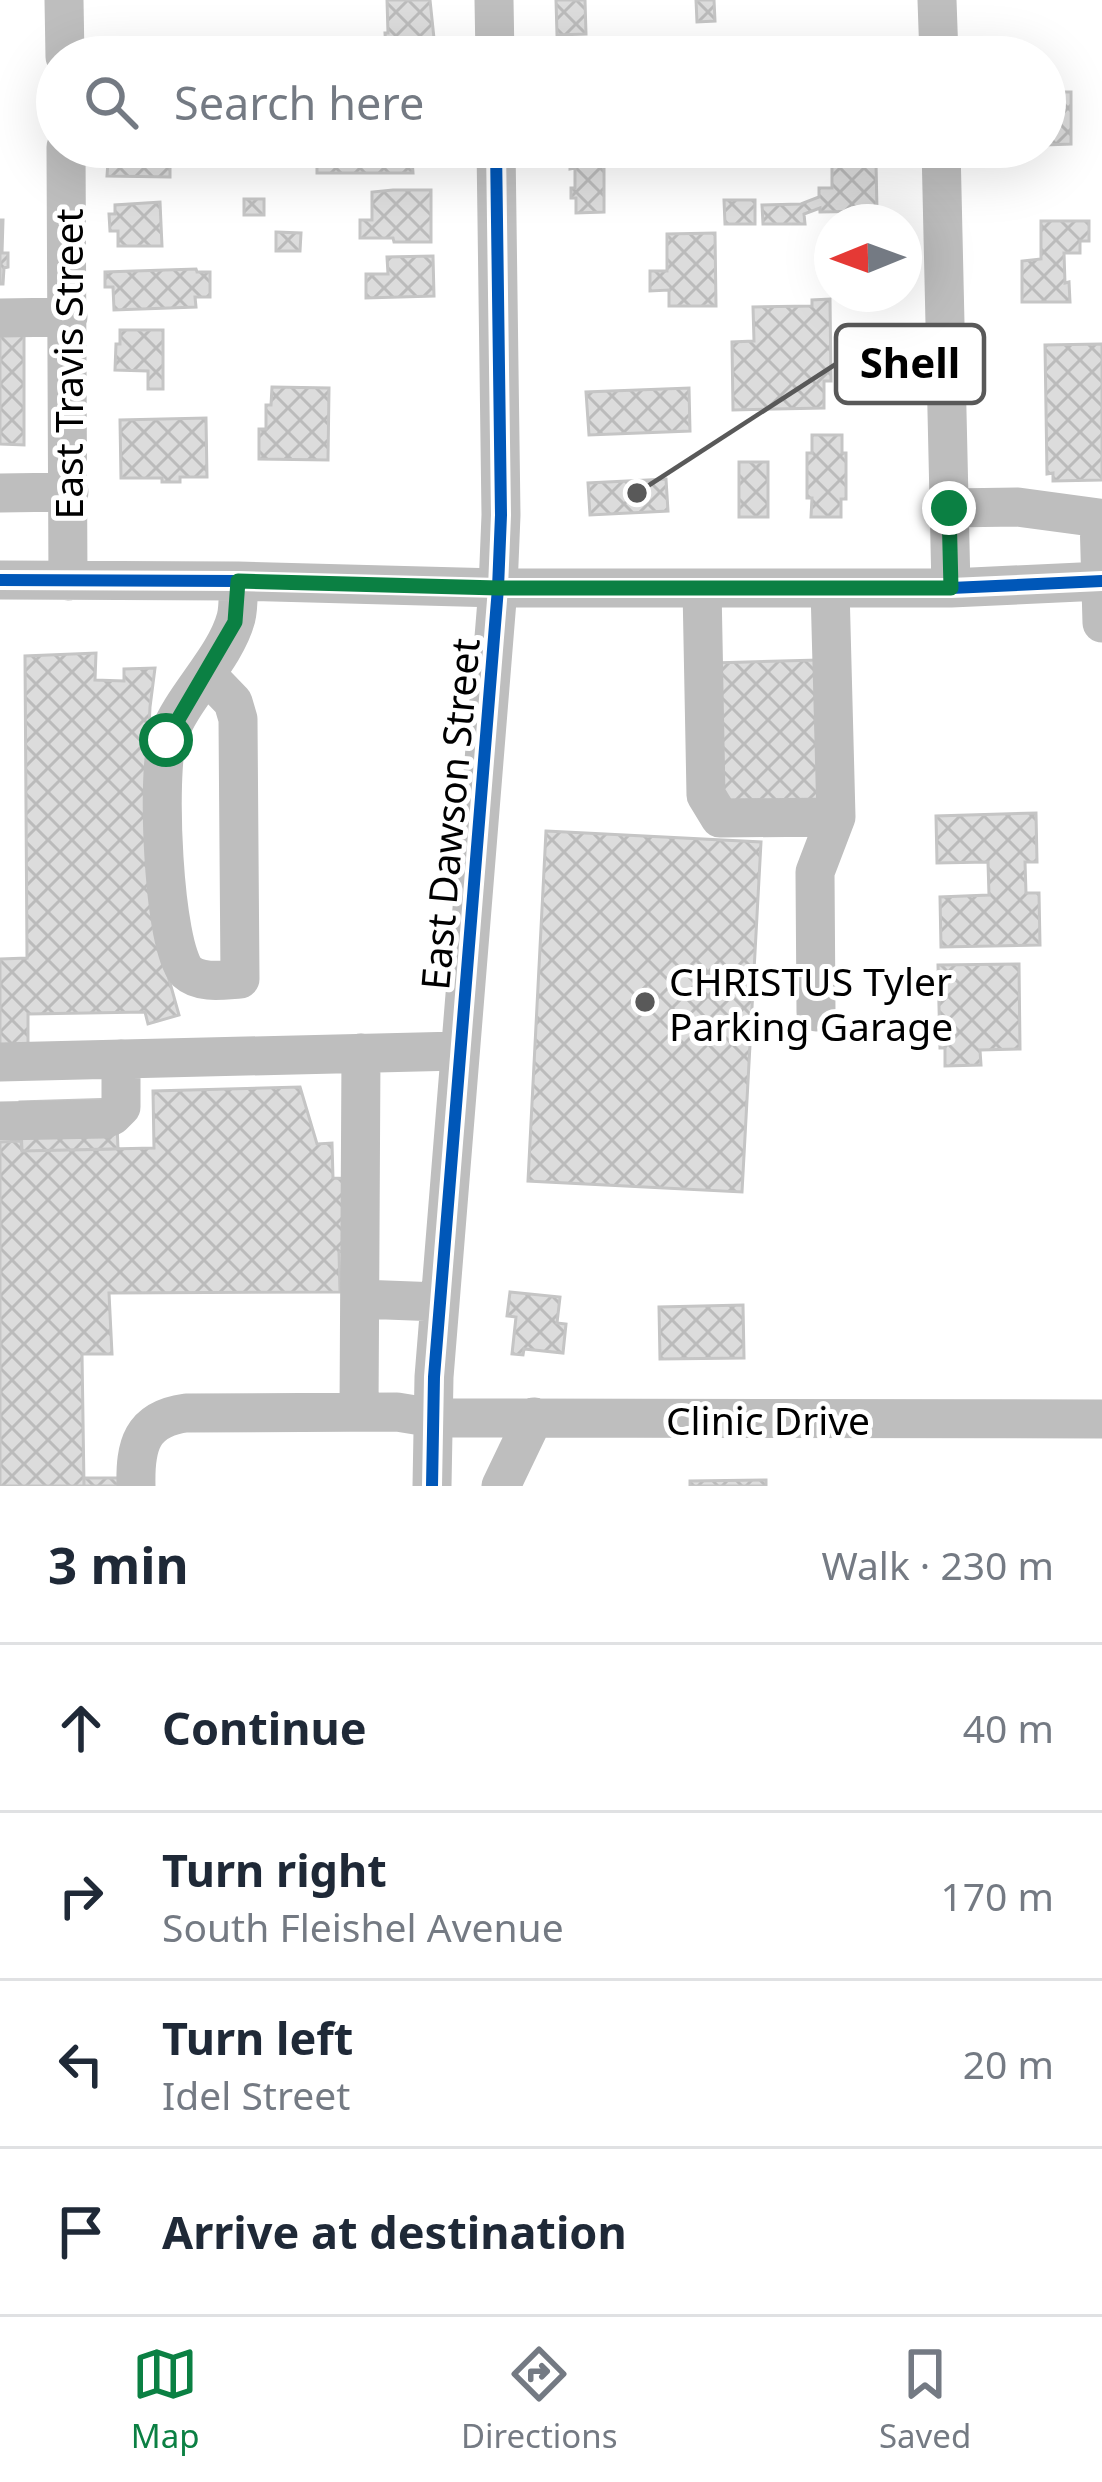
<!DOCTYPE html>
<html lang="en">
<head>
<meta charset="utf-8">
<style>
	:root { --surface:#fff; --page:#f2f2f3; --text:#1f2937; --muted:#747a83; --line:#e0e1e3; --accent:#0b8043 }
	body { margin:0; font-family:"Noto Sans",sans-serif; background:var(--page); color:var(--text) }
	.compass { position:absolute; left:814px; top:204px; width:108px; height:108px; border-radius:50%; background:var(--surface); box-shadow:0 12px 48px #0002; rotate:269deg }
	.stop { position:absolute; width:36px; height:36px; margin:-27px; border:9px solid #0b8043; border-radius:50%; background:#fff }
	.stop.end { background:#0b8043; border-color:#fff; box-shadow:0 3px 12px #0008 }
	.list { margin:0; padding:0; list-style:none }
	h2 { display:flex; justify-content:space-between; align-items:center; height:156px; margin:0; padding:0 48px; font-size:51px }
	h2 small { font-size:39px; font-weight:400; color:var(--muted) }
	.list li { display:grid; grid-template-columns:78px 1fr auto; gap:36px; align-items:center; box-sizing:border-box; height:168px; padding:0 48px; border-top:3px solid var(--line) }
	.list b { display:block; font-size:45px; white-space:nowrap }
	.list p { margin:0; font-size:39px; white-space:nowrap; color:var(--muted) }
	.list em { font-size:39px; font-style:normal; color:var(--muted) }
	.icon { flex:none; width:66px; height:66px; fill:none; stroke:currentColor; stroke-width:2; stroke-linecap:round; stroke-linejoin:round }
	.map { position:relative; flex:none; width:1102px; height:1486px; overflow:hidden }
	.search { position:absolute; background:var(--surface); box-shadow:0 12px 48px #0002; left:36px; right:36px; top:36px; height:132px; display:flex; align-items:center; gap:30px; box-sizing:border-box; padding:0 42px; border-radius:66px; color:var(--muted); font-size:45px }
	.sheet { height:828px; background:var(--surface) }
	nav { display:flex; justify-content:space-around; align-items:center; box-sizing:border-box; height:168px; border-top:3px solid var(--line); background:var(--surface); font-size:33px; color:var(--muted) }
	nav a { display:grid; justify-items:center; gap:6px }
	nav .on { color:var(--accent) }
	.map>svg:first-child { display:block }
</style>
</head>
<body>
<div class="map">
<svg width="1102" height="1486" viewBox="0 0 1102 1486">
	<defs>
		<pattern id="building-cross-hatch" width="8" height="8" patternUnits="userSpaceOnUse" patternTransform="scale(3)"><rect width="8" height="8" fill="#dcdcdc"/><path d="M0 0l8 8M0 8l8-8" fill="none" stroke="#bbb"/></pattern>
	</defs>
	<rect width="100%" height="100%" fill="#fff"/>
	<path fill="url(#building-cross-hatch)" stroke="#c5c5c5" stroke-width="3" d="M387,0H430L435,48L386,50L385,33H388Z
		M556,0H585L586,34L557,35Z
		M696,0H714L715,21L697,22Z
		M875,38L876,57H839V39Z
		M577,42H623V53H631V57H577Z
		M1045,92H1071V144L1045,145Z
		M109,147H151V157L170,156V177L107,176Z
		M317,147H408L407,158H412L413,173H317Z
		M575,147H604V151H619V165H604V212L576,213V198H571V188H575V168L570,169V158H575Z
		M770,147H803V157L771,158Z
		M876,163L877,211L820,212V208L804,214L805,224H763L762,205L801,204L819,197V188H832V164Z
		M393,190H431V242H394L393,238H360V220H372V192Z
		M244,199H264V215H244Z
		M724,200H755V224H725Z
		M160,202L162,246H118V231H110L109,214H115V205Z
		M0,220H3L2,253H8V267L4,268L3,284H0Z
		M1041,221H1089V241H1080V253H1064L1065,283L1069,282L1070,302H1022V261L1041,259Z
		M276,232L301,233L300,251H276Z
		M715,233L716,306H669V290L650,291V271H667V234Z
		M433,256L434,296L366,298V274H388L387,257Z
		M196,269L197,272H210V297H195L196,307L114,310L113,287H105V272Z
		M830,299L831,381H824V408L733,410L732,342L754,341L753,307L812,306V300Z
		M24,325V445L0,444V326Z
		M120,330H163V389H148V371L115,370L116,344H120Z
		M1102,344V480L1053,481V473L1047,474L1045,345Z
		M272,387L329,388L328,460L259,459V429H266V405H271Z
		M689,388L690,431L589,435L586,392Z
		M206,418L207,477H180V482H162V478H121L120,420Z
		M812,435H842V453H846V499H841V517H811L812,498H807V453H812Z
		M739,462H768V517H739Z
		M666,479L668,511L590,515L588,483Z
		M96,653L95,680L124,681V669L155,668L150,707L146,790L160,947L179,1015L148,1024L145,1012L28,1014V1046H0V959L27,958L25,656Z
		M818,660L822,808L717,801L713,663Z
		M1036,813L1037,862H1025L1026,893H1039L1040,945L941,947L940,897L989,895L988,862L937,863L936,816Z
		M546,831L761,842L742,1192L528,1181Z
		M1019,964L1020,1049L980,1050L981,1065L945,1066V1048H940L938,965Z
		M300,1087L317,1144L332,1143L333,1178L353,1179L354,1250L339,1252L340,1292L109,1293L112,1354H82L84,1486H0V1142L21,1141L22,1151L154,1148L153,1091Z
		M116,1099L118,1149L22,1151L20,1102Z
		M510,1292L560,1297L557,1323L566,1324L563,1353L524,1349L523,1355L512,1354L516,1317L507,1316Z
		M743,1305L744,1358L660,1359L659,1307Z
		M84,1478H124V1486H84Z
		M766,1480V1486H690V1481Z"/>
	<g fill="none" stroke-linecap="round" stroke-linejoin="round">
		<path stroke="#bebebe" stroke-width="39" d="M64,0L65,57
			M494,0L495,57
			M937,0L939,57
			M66,147L68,581
			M941,147L951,588
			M0,318L68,317
			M0,493L69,492
			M949,508L1018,507L1099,518L1102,623
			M0,580L238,581L498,588H951L1102,581
			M702,588L706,795L720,818L836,817L830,588
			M206,674L233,702L238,719L240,979C224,980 200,984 187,972C163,948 156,770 168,737C182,697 225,659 236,618C239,606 238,593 238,581
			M816,1012L815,872L836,817
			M0,1062L459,1051
			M0,1121L104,1119L112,1116L121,1107V1059
			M360,1299L439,1302
			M359,1412L361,1053
			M136,1486C135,1446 141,1419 186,1413L397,1412L434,1418L1102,1419
			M432,1486L434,1377L498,588L501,515L496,147
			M501,1486L534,1417"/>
		<defs>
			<path id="cycleway" d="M0,580L238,581L498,588H951L1102,581
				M432,1486L434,1377L498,588L501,515L496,147"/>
		</defs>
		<use href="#cycleway" stroke="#fff" stroke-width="20"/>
		<use href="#cycleway" stroke="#0057b8" stroke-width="12"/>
	</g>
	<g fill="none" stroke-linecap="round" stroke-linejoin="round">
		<path stroke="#0b8043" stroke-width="15" d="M166,740L235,622L238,581L498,588H951L949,508"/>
	</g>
	<circle fill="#595959" stroke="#fff" stroke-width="4.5" cx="645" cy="1002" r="12"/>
	<g text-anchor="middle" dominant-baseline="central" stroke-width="10" stroke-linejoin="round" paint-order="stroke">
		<g font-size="39" fill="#000" stroke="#fff">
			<text transform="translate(67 364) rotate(-90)">East Travis Street</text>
			<text transform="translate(449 814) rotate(-85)">East Dawson Street</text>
			<text x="768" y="1419">Clinic Drive</text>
		</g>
		<g font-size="39" fill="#000" stroke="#fff" text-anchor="start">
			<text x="669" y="980">CHRISTUS Tyler<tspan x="669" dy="45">Parking Garage</tspan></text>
		</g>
	</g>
	<path fill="none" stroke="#595959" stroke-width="4.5" d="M637 493L836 364"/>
	<circle fill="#595959" stroke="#fff" stroke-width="4.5" cx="637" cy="493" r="12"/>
	<rect fill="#fff" stroke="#595959" stroke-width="4.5" x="836" y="325" width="148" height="78" rx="12"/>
	<g font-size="42" text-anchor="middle" font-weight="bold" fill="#000">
		<text x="910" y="378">Shell</text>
	</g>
</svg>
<svg class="compass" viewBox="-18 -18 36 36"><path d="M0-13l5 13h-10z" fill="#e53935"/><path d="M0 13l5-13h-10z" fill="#747a83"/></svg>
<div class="stop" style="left:166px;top:740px"></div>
<div class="stop end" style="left:949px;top:508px"></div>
<div class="search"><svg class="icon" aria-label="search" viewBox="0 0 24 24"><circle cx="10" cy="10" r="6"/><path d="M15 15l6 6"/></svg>Search here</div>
</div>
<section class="sheet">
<h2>3 min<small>Walk · 230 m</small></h2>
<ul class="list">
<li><svg class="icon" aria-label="ahead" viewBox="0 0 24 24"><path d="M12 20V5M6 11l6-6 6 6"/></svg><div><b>Continue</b></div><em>40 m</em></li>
<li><svg class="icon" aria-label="right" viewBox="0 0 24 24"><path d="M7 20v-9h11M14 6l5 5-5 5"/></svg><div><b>Turn right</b><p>South Fleishel Avenue</p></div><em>170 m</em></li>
<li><svg class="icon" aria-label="left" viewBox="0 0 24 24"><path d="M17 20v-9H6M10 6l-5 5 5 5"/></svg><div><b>Turn left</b><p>Idel Street</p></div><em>20 m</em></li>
<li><svg class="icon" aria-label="arrive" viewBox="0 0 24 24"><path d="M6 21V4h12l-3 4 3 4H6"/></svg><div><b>Arrive at destination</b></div></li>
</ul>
</section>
<nav>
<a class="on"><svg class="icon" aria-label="map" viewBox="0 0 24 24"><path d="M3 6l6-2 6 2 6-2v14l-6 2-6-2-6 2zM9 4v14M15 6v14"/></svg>Map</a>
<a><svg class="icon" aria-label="directions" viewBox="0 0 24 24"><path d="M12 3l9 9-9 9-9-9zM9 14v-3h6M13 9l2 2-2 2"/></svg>Directions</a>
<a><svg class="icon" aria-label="saved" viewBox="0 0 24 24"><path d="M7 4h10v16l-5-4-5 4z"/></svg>Saved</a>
</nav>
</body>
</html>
